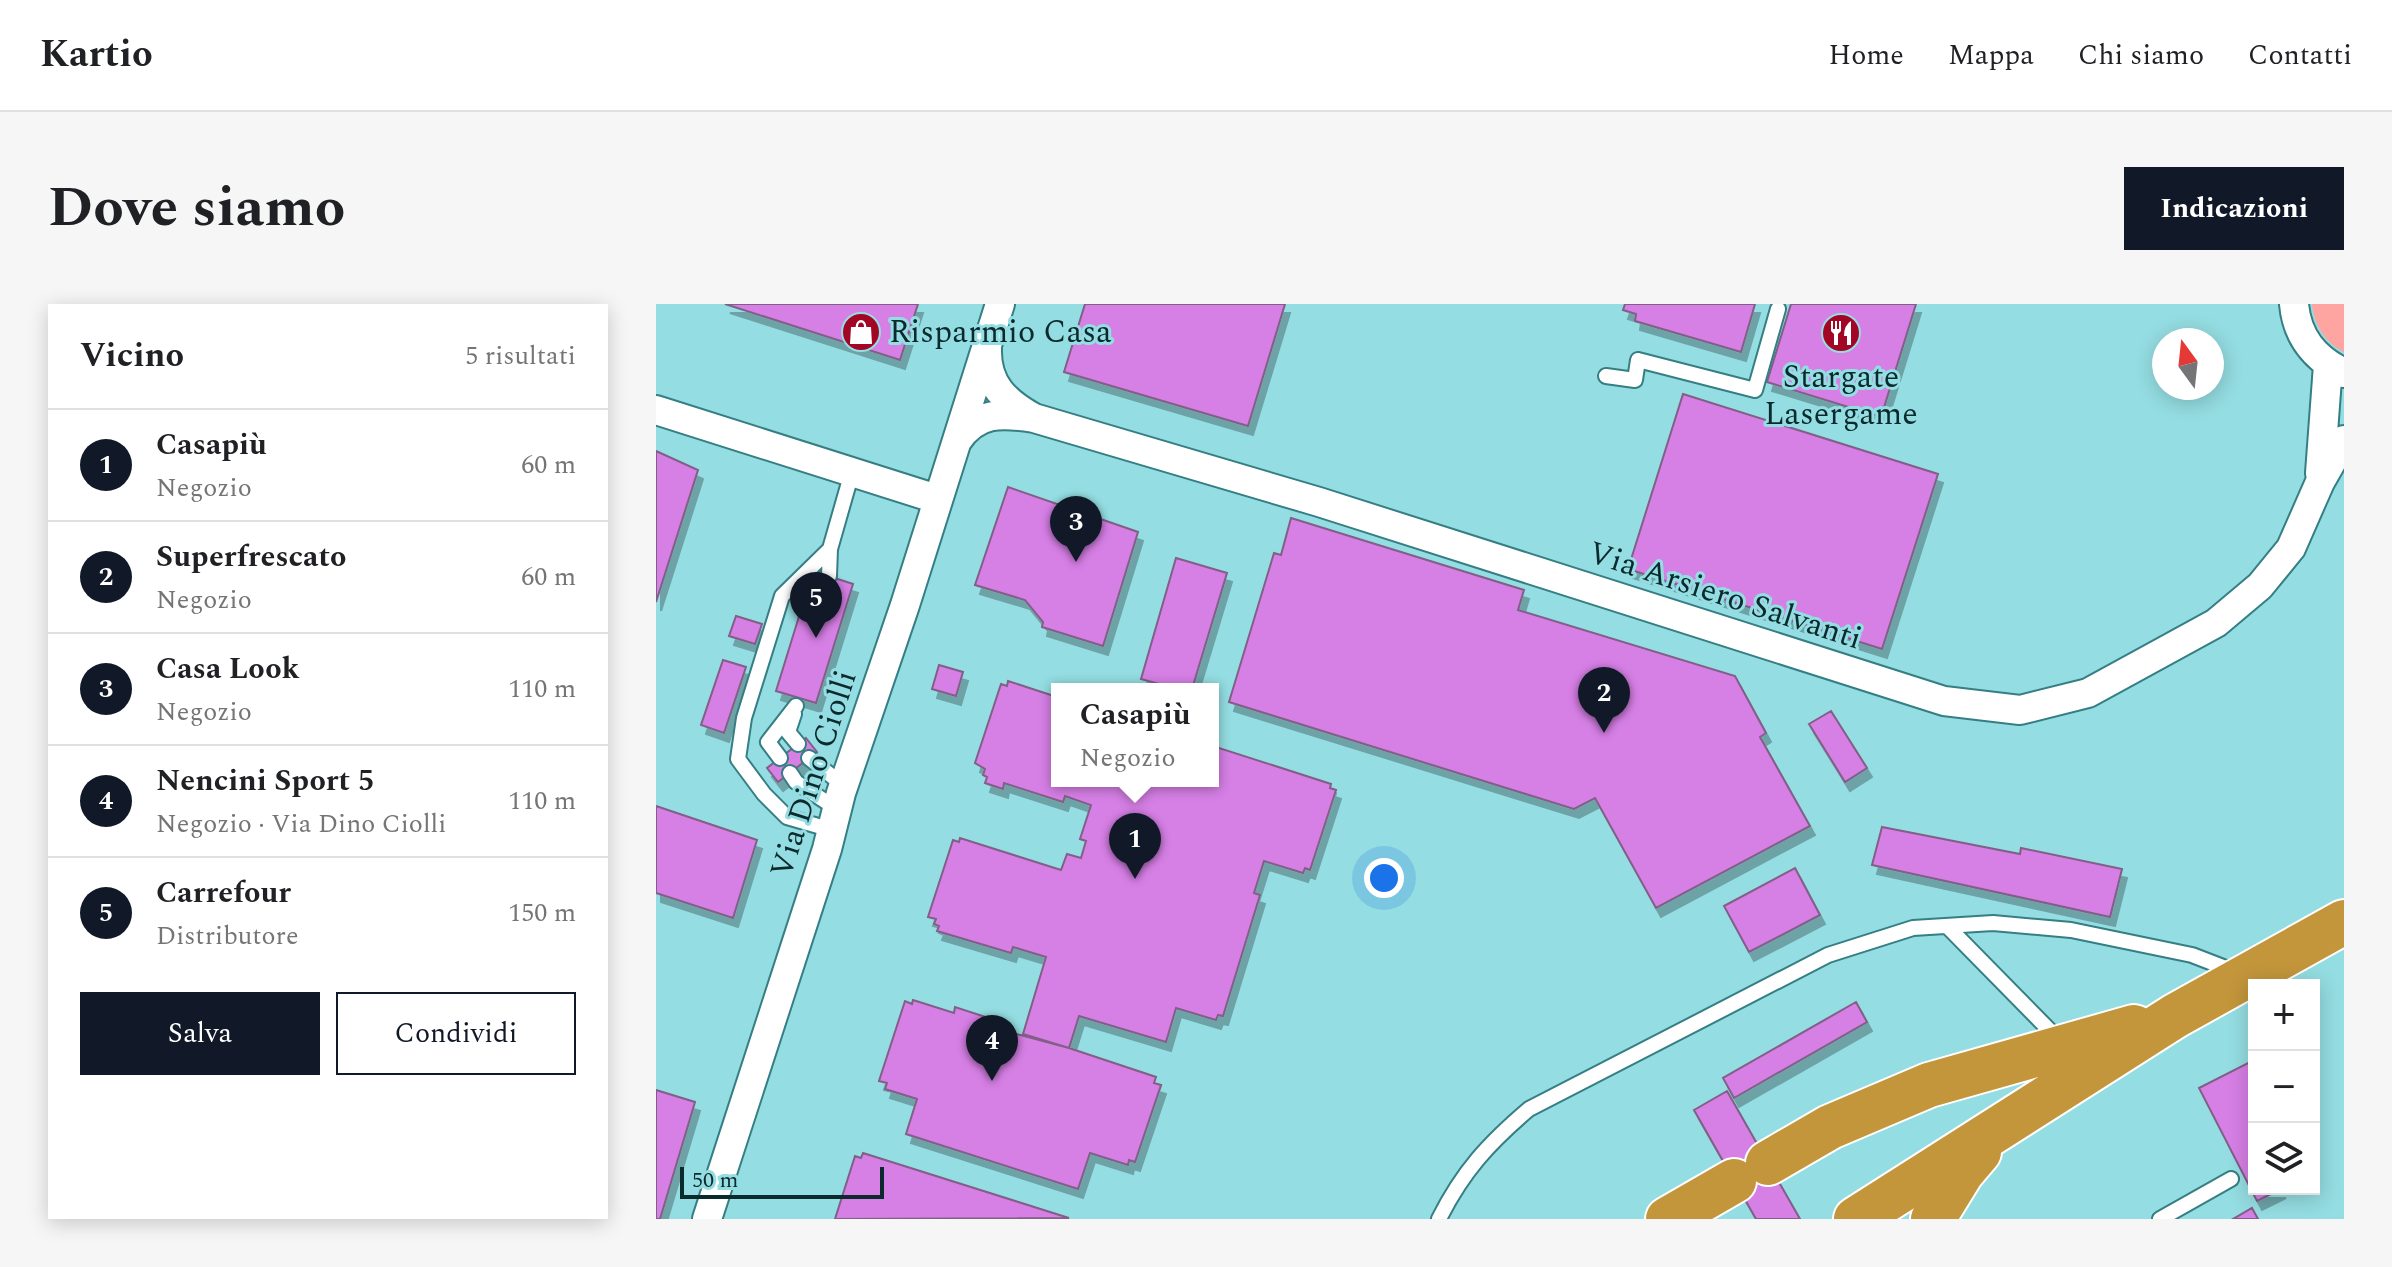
<!DOCTYPE html>
<html lang="it">
<head>
<meta charset="utf-8">
<style>
	:root { --surface:#fff; --page:#f6f6f6; --text:#202124; --muted:#757577; --line:#e0e0e0; --accent:#111827 }
	body { margin:0; font-family:Spectral,serif; background:var(--page); color:var(--text) }
	.controls { position:absolute; right:24px; bottom:24px; display:grid; overflow:hidden; border-radius:0px; box-shadow:0 4px 20px #0003 }
	.controls button { width:72px; height:72px; display:grid; place-items:center; padding:0; border:0; border-bottom:2px solid var(--line); background:var(--surface); color:var(--text); font:40px sans-serif }
	.compass { position:absolute; left:1496px; top:24px; width:72px; height:72px; border-radius:50%; background:var(--surface); box-shadow:0 4px 20px #0003; rotate:345deg }
	.scale { position:absolute; left:24px; bottom:20px; width:204px; box-sizing:border-box; padding-left:8px; border:4px solid #0b2a2d; border-top:0; font-size:22px; line-height:28px; white-space:nowrap; color:#0b2a2d; -webkit-text-stroke:6px #94dde2; paint-order:stroke }
	.you { position:absolute; left:728px; top:574px; width:28px; height:28px; margin:-20px; border:6px solid #fff; border-radius:50%; background:#1a73e8; box-shadow:0 0 0 12px #1a73e833 }
	.badge { display:grid; place-items:center; width:52px; height:52px; border-radius:50%; background:var(--accent); color:#fff; font-size:26px; font-weight:700 }
	.pin { position:absolute; translate:-50% -66px; filter:drop-shadow(0 2px 4px #0008) }
	.pin::after { content:''; position:absolute; top:42px; width:28px; height:24px; background:inherit; clip-path:polygon(0 0,100% 0,50% 100%) }
	.popup { position:absolute; left:395px; top:379px; width:168px; height:104px; box-sizing:border-box; display:grid; place-content:center; border-radius:0px; background:var(--surface); filter:drop-shadow(0 2px 6px #0005); font-size:26px; white-space:nowrap; color:var(--muted) }
	.popup b { font-size:30px; color:var(--text) }
	.popup::after { content:''; position:absolute; left:50%; top:100%; margin-left:-16px; border:16px solid transparent; border-top-color:var(--surface) }
	.list { margin:0; padding:0; list-style:none }
	h2 { display:flex; justify-content:space-between; align-items:center; height:104px; margin:0; padding:0 32px; font-size:34px }
	h2 small { font-size:26px; font-weight:400; color:var(--muted) }
	.list li { display:grid; grid-template-columns:52px 1fr auto; gap:24px; align-items:center; box-sizing:border-box; height:112px; padding:0 32px; border-top:2px solid var(--line) }
	.list b { display:block; font-size:30px; white-space:nowrap }
	.list p { margin:0; font-size:26px; white-space:nowrap; color:var(--muted) }
	.list em { font-size:26px; font-style:normal; color:var(--muted) }
	.actions { display:flex; gap:16px; padding:24px 32px }
	.actions a { flex:1; padding:18px 0; border:2px solid var(--accent); border-radius:0px; text-align:center; font-size:28px; color:var(--accent) }
	.actions .main { background:var(--accent); color:#fff }
	.icon { flex:none; width:44px; height:44px; fill:none; stroke:currentColor; stroke-width:2; stroke-linecap:round; stroke-linejoin:round }
	.map { position:relative; flex:none; width:1688px; height:915px; overflow:hidden; border-radius:0px }
	header { display:flex; align-items:center; gap:48px; box-sizing:border-box; height:112px; padding:0 40px; background:var(--surface); border-bottom:2px solid var(--line) }
	header strong { font-size:38px }
	nav { display:flex; gap:44px; margin-inline-start:auto; font-size:28px }
	.intro { display:flex; align-items:center; justify-content:space-between; box-sizing:border-box; height:192px; padding:0 48px }
	h1 { margin:0; font-size:56px }
	.button { padding:20px 36px; border-radius:0px; background:var(--accent); color:#fff; font-size:28px; font-weight:700 }
	main { display:flex; gap:48px; padding:0 48px }
	aside { flex:1; background:var(--surface); border-radius:0px; box-shadow:0 4px 20px #0003 }
	.map>svg:first-child { display:block }
</style>
</head>
<body>
<header>
<strong>Kartio</strong>
<nav><a>Home</a><a>Mappa</a><a>Chi siamo</a><a>Contatti</a></nav>
</header>
<div class="intro"><h1>Dove siamo</h1><a class="button">Indicazioni</a></div>
<main>
<aside>
<h2>Vicino<small>5 risultati</small></h2>
<ul class="list">
<li><span class="badge">1</span><div><b>Casapiù</b><p>Negozio</p></div><em>60 m</em></li>
<li><span class="badge">2</span><div><b>Superfrescato</b><p>Negozio</p></div><em>60 m</em></li>
<li><span class="badge">3</span><div><b>Casa Look</b><p>Negozio</p></div><em>110 m</em></li>
<li><span class="badge">4</span><div><b>Nencini Sport 5</b><p>Negozio · Via Dino Ciolli</p></div><em>110 m</em></li>
<li><span class="badge">5</span><div><b>Carrefour</b><p>Distributore</p></div><em>150 m</em></li>
</ul>
<div class="actions"><a class="main">Salva</a><a>Condividi</a></div>
</aside>
<div class="map">
<svg width="1688" height="915" viewBox="0 0 1688 915">
	<defs>
		<filter id="shadow"><feDropShadow dx="5" dy="9" stdDeviation="0" flood-color="#0004"/></filter>
	</defs>
	<rect width="100%" height="100%" fill="#94dde2"/>
	<path fill="#fea4a1" d="M1656,0H1688V48C1669,39 1658,21 1656,0Z"/>
	<path fill="#d67fe5" stroke="#815f86" stroke-width="2" filter="url(#shadow)" d="M69,0H262L244,56Z
		M429,0H629L592,122L408,68Z
		M969,0H1099L1085,48L979,17L980,10L967,6Z
		M1135,0H1260L1225,113L1111,78Z
		M1027,90L1282,170L1226,345L972,265Z
		M0,147L42,166L0,298Z
		M352,183L482,228L447,342L386,323L387,318L369,296L319,281Z
		M635,214L868,286L862,306L1079,372L1110,429L1104,433L1154,522L1000,604L939,494L918,505L573,398L618,249L625,251Z
		M520,254L571,269L536,385H521L485,375Z
		M157,267L197,280L160,399L120,387Z
		M80,312L106,320L99,340L73,332Z
		M67,356L90,363L68,429L45,421Z
		M283,361L307,368L300,392L276,385Z
		M352,377L401,393V477H557V442L675,480L674,484L680,486L654,566L649,564L647,569L608,557L598,589L604,591L567,712L562,711L560,716L520,704L510,738L423,712L413,744L367,730L390,653L357,643L355,649L281,627L283,622L278,620L280,615L272,613L297,536L303,538L304,534L405,566L411,550L425,554L430,537L424,535L435,501L409,492L407,498L348,479L347,485L329,479L331,473L327,471L329,465L319,459L345,380L351,382Z
		M1175,407L1211,464L1189,478L1153,420Z
		M150,434L161,448L122,478L111,464Z
		M0,502L101,536L77,614L0,589Z
		M1226,523L1364,550L1365,544L1466,565L1454,613L1216,561Z
		M1139,564L1164,611L1093,648L1068,602Z
		M257,696L298,709L299,703L345,718L342,725L413,744L500,773L498,779L505,781L479,858L473,856L472,861L434,849L422,885L250,830L261,795L229,785L231,779L223,777L249,697L256,700Z
		M1200,698L1211,718L1078,794L1067,774Z
		M1594,758L1598,766V885H1625L1601,897L1543,784Z
		M0,786L39,798L4,915H0Z
		M1071,787L1144,915H1100L1038,806Z
		M207,849L413,914L179,915L199,852L205,854Z
		M1596,904L1602,915H1577Z"/>
	<g fill="none" stroke-linecap="round" stroke-linejoin="round">
		<defs>
			<path id="service" d="M950,72L979,76L982,56L1099,86L1122,5
				M174,245L126,292L88,414L82,455L108,490L131,513L176,526
				M173,272L174,245L196,168
				M138,410L132,428L142,440
				M124,454L112,438L140,402
				M153,454L187,481
				M134,469L140,478L181,505
				M1291,622L1405,738
				M783,915C807,867 833,839 873,805L1172,651L1257,624L1337,619L1415,626L1536,651L1580,668
				M1504,915L1575,875"/>
			<path id="minor" d="M1638,0C1641,33 1658,54 1688,69
				M0,106L281,195
				M378,114L663,198L1288,397L1364,406L1432,389L1560,319L1604,282L1635,244L1664,178L1688,136
				M301,137C321,107 346,109 378,114C349,98 330,80 331,45
				M1664,169L1672,61
				M51,915L171,545L185,489L249,301L344,0"/>
			<path id="motorway" d="M1112,859L1174,823L1273,781L1478,723
				M1012,915L1078,877
				M1200,915L1519,712L1688,618
				M1277,915L1306,868L1323,848"/>
		</defs>
		<use href="#service" stroke="#357e83" stroke-width="18"/>
		<use href="#minor" stroke="#357e83" stroke-width="32"/>
		<use href="#motorway" stroke="#fff" stroke-width="48"/>
		<use href="#service" stroke="#fff" stroke-width="14"/>
		<use href="#minor" stroke="#fff" stroke-width="28"/>
		<use href="#motorway" stroke="#c3963b" stroke-width="44"/>
	</g>
	<defs>
		<symbol id="shop-disc" viewBox="-11 -11 22 22"><circle r="9.5" fill="#a30625" stroke="#94dde2"/><path d="M-5-2.5h2.3a2.7 3.5 0 0 1 5.4 0H5L5.5 6h-11ZM-1.5-2.5h3a1.5 2.3 0 0 0-3 0Z" fill="#fff"/></symbol>
		<symbol id="restaurant-disc" viewBox="-11 -11 22 22"><circle r="9.5" fill="#a30625" stroke="#94dde2"/><path d="M-5-6h1v4h1v-4h1v4h1v-4h1v5L-1.5 .5V6h-2V.5L-5-1ZM5-6V6H3V1.5H1.5Q1.5-4 5-6Z" fill="#fff"/></symbol>
	</defs>
	<g fill-rule="evenodd">
		<use href="#shop-disc" x="183" y="6" width="44" height="44"/>
		<use href="#restaurant-disc" x="1163" y="7" width="44" height="44"/>
	</g>
	<g text-anchor="middle" dominant-baseline="central" stroke-width="6" stroke-linejoin="round" paint-order="stroke">
		<g font-size="32" fill="#0b2a2d" stroke="#94dde2" text-anchor="start">
			<text x="233" y="28">Risparmio Casa</text>
			<text x="1185" y="73" text-anchor="middle">Stargate<tspan x="1185" dy="37">Lasergame</tspan></text>
		</g>
		<g font-size="32" fill="#0b2a2d" stroke="#94dde2">
			<text transform="translate(1069 292) rotate(18)">Via Arsiero Salvanti</text>
			<text transform="translate(158 470) rotate(-72)">Via Dino Ciolli</text>
		</g>
	</g>
</svg>
<div class="controls">
<button>+</button>
<button>−</button>
<button><svg class="icon" aria-label="layers" viewBox="0 0 24 24"><path d="M12 4l9 5-9 5-9-5zM3 14l9 5 9-5"/></svg></button>
</div>
<svg class="compass" viewBox="-18 -18 36 36"><path d="M0-13l5 13h-10z" fill="#e53935"/><path d="M0 13l5-13h-10z" fill="#757577"/></svg>
<div class="scale">50 m</div>
<div class="you"></div>
<div class="pin badge" style="left:479px;top:575px">1</div>
<div class="popup"><b>Casapiù</b>Negozio</div>
<div class="pin badge" style="left:948px;top:429px">2</div>
<div class="pin badge" style="left:420px;top:258px">3</div>
<div class="pin badge" style="left:336px;top:777px">4</div>
<div class="pin badge" style="left:160px;top:334px">5</div>
</div>
</main>
</body>
</html>
